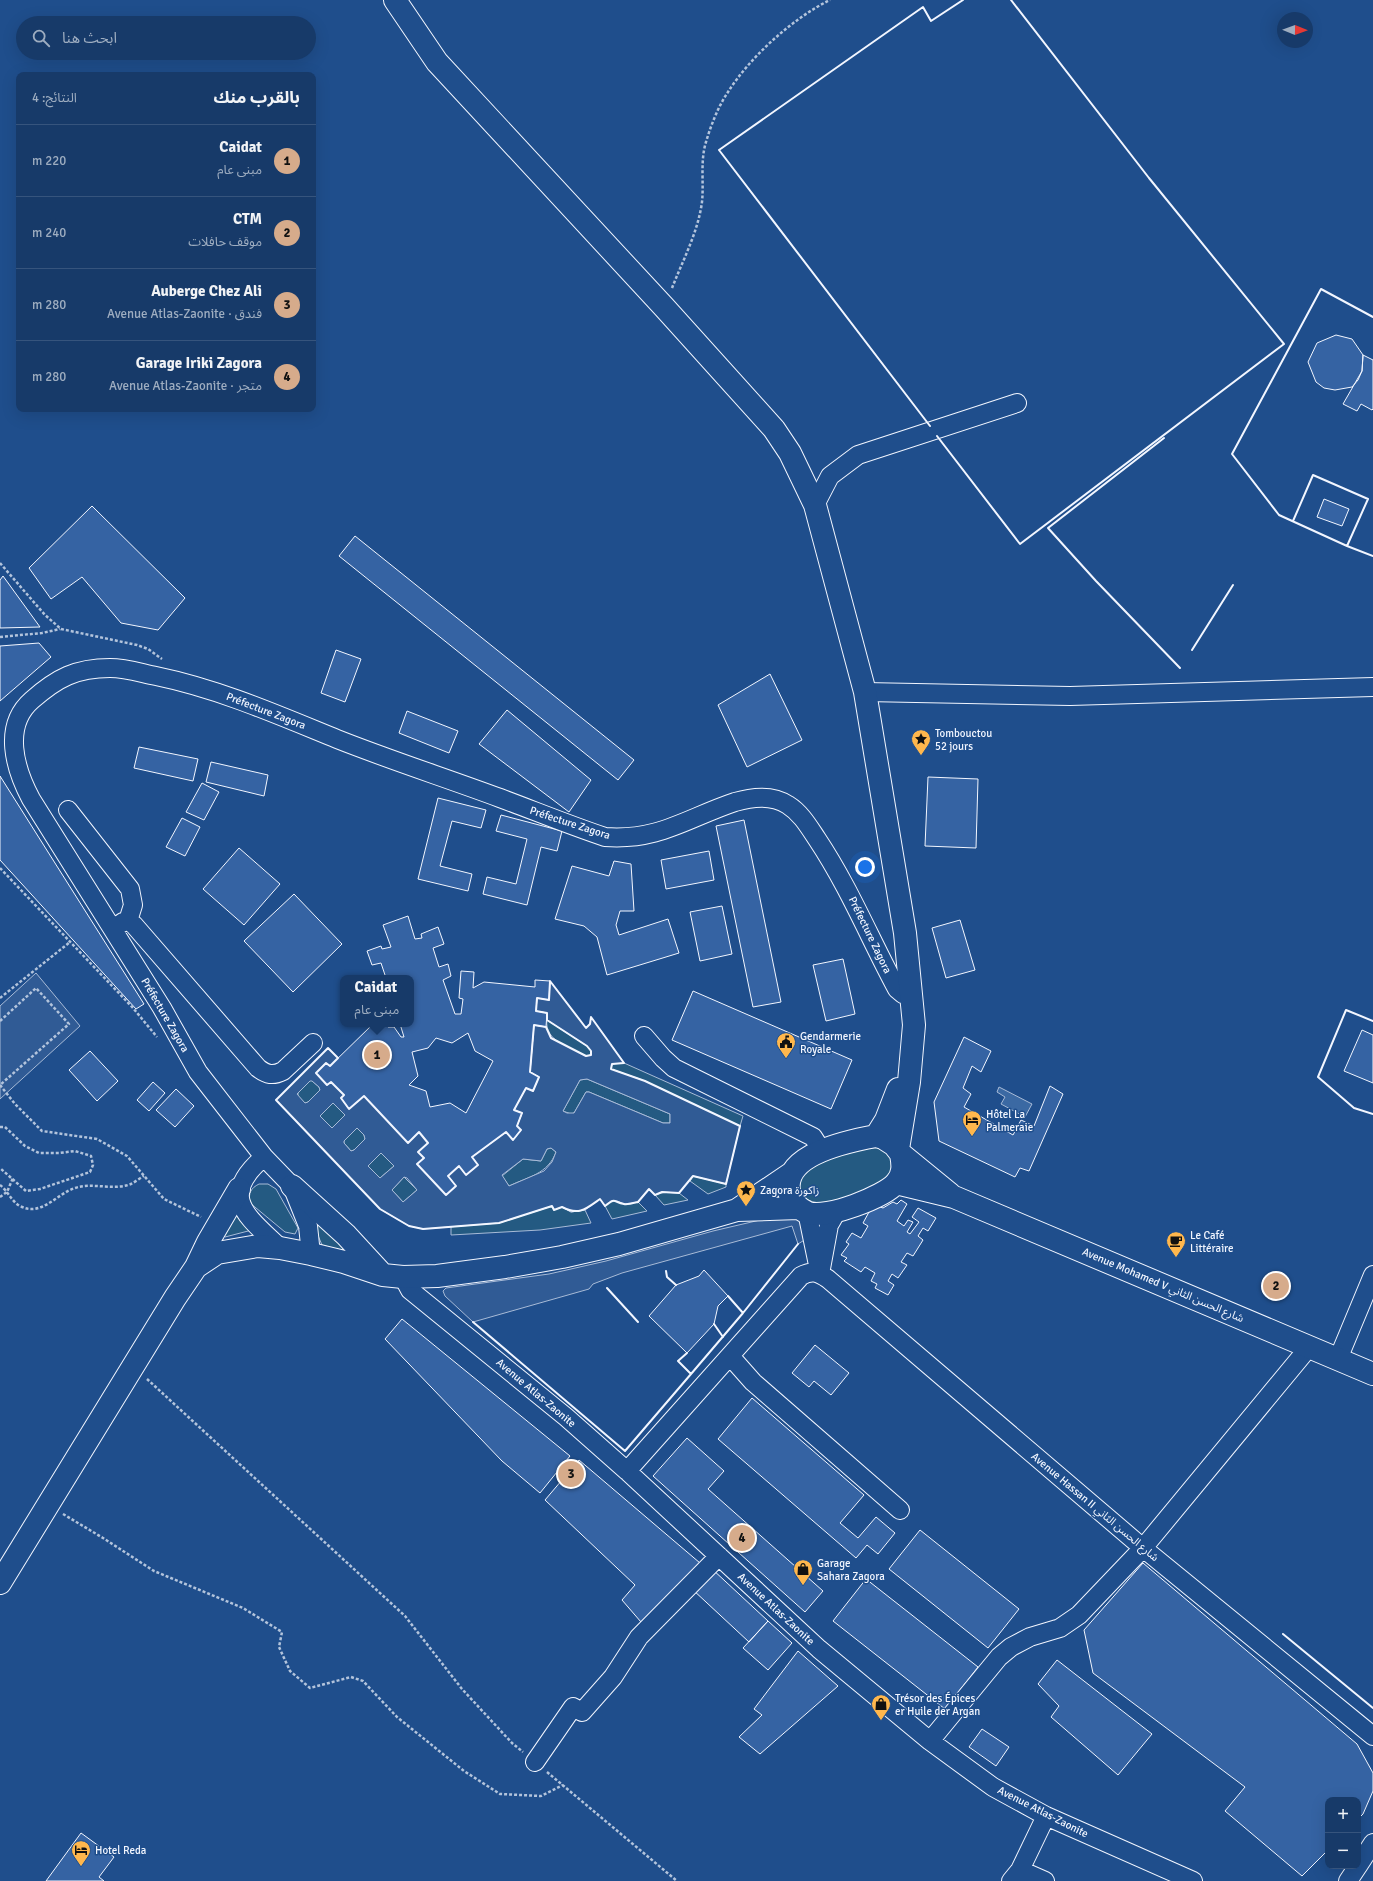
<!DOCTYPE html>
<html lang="ar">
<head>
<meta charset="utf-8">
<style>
	:root { --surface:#173a69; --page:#20416f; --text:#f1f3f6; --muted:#9eadc0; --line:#36547d; --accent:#d6ab8b }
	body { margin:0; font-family:Signika,"Noto Sans Arabic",sans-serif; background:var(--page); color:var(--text); direction:rtl }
	.controls { position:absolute; right:12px; bottom:12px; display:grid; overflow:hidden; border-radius:8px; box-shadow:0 4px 16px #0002 }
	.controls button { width:36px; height:36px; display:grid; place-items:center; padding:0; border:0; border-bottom:1px solid var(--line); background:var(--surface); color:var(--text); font:20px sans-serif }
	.compass { position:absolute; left:1277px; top:12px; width:36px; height:36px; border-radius:50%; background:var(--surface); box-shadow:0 4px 16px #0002; rotate:91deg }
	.you { position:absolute; left:865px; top:867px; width:14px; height:14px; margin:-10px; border:3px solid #fff; border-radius:50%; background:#1a73e8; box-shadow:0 0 0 6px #1a73e833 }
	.badge { display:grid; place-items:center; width:26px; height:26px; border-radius:50%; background:var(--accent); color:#111; font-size:13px; font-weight:700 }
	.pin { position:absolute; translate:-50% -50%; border:2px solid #fff; box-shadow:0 1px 4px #0006 }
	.popup { position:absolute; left:340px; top:975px; width:74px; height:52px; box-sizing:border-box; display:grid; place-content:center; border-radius:8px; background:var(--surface); filter:drop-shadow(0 1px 3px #0005); font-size:13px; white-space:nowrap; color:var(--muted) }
	.popup b { font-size:15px; color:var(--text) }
	.popup::after { content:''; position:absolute; left:50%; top:100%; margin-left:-8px; border:8px solid transparent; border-top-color:var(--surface) }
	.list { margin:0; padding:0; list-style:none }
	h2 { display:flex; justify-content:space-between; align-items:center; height:52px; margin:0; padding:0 16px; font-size:17px }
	h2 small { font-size:13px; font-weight:400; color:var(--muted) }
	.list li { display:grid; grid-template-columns:26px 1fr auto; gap:12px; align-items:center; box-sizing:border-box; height:72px; padding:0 16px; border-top:1px solid var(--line) }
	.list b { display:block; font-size:15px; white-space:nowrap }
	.list p { margin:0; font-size:13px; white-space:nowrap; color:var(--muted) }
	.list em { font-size:13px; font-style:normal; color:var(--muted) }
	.icon { flex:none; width:22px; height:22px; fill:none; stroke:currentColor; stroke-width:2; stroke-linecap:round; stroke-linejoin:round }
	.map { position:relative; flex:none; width:1373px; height:1881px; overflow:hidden; direction:ltr }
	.search { position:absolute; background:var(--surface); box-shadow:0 4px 16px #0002; left:16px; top:16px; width:300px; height:44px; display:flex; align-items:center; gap:10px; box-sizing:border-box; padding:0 14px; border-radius:22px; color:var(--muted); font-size:15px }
	.panel { position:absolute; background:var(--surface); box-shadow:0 4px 16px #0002; left:16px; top:72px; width:300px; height:340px; border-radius:8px; direction:rtl }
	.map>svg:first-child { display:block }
</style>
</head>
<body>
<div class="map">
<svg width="1373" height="1881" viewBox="0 0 1373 1881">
	<rect width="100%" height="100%" fill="#1f4e8c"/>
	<path fill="#245a82" stroke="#a8bbd7" d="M547,1020L587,1046L591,1051V1055L586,1056C571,1048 544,1041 547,1020Z
		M619,1063H624L743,1116L740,1126L645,1081L611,1069L612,1064Z
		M587,1079L670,1114V1123H663L589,1092H586L574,1113L571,1114L563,1111L580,1080Z
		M311,1080L319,1087L320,1090L308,1102L305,1103L298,1096V1093Z
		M333,1103L345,1115L332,1128L320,1116Z
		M357,1128L364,1135L365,1139L354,1150L351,1151L344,1143V1141Z
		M881,1147L893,1158L890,1174C886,1177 883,1181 879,1184C864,1193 814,1215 802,1194C785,1163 863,1148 881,1147Z
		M551,1148L556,1152C548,1174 528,1177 509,1186L502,1176L523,1159L541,1161L547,1149Z
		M381,1153L394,1166L380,1178L368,1166Z
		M693,1176L726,1184V1187L708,1194L690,1181Z
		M404,1177L417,1190L403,1202L392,1190Z
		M259,1184H268L276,1189L298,1228L295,1234L285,1232L250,1203C248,1193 251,1188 259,1184Z
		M668,1191L679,1193L688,1200L664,1205L655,1195Z
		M611,1201H617L624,1204L638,1202L647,1211L612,1219L605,1206Z
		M552,1206L562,1207L571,1212L585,1210L591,1223L540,1230L451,1235V1226L499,1223Z
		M235,1213L244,1225L252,1230L225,1237L223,1235Z
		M314,1218L345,1246L344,1249L342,1251L322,1245L311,1219Z"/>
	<path fill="#305b95" stroke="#a8bbd7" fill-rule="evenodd" d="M36,973L80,1026L0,1099V1006Z
		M550,981L586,1028L590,1024L591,1017L624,1063L612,1064L611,1069L645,1081L740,1126L726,1184L693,1176L679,1193L663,1192L655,1195L649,1189L638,1202L624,1204L617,1201H611L605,1206L600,1199L585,1210L571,1212L562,1207L554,1210L552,1206L499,1223L423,1229L409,1226L380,1209L276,1100L328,1048L338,1058L330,1066L326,1063L316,1073L327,1085L331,1082L344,1095L341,1098L349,1109L364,1096L408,1142L419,1132L428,1143L418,1152L424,1158L417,1164L448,1176L459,1166L466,1175L478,1165L472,1157L506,1132L513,1140L521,1130L517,1126L522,1113L514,1110L526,1088L533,1091L539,1077L530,1072L534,1025L546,1027L551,1038L586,1056L591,1055V1051L587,1046L547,1020V1013L536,1011L537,998L549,999ZM587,1079L670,1114V1123H663L589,1092H586L574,1113H567L563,1111L580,1080ZM310,1081H312L319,1087L320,1090L308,1102L305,1103L297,1094ZM333,1103L345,1115L332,1128L320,1116ZM357,1128L364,1135L365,1139L354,1150L351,1151L344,1143V1141ZM551,1148L556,1152L552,1162L544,1171L509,1186L502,1175L523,1159L541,1161L547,1149ZM381,1153L394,1166L380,1178L368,1166ZM404,1177L407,1178L417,1190L403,1202L392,1190Z
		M790,1213L797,1217L802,1224L806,1239L798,1244L792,1226L622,1273L593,1284L589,1289L473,1322L445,1296L443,1291L446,1288L549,1274L606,1261L713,1231Z"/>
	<path fill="#3b69a3" stroke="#a8bbd7" d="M999,1087L1032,1104L1025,1117L1001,1104L1005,1097L997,1092Z"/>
	<path fill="#3563a3" stroke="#f2f6ff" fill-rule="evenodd" d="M1336,335L1352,339L1363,355L1362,371L1358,380L1352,387L1335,390L1324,388L1316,382L1308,362L1317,343Z
		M1363,355L1373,360V409L1372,410L1361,404L1357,411L1343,404L1362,371Z
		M1324,499L1349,509L1342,526L1317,517Z
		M92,506L185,598L158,630L121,623L82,577L51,599L29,568Z
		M355,536L634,760L618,780L339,556Z
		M3,576L40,627L0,628V580Z
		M39,643L51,657L0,701V646Z
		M336,650L361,659L345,702L321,693Z
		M770,674L802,740L747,767L718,705Z
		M507,710L591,780L569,812L479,744Z
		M407,711L458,731L449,753L399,733Z
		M139,747L198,759L193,781L134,768Z
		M211,762L268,775L264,796L206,782Z
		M0,776L144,1004L136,1009L0,860Z
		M928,777L978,779L976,848L925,846Z
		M202,783L219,792L204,820L186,812Z
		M438,798L486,810L481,828L452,821L440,866L472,874L468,891L418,879Z
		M501,815L562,831L557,851L541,847L527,905L483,894L487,877L516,884L527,839L496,831Z
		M182,818L200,827L185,856L166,847Z
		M744,820L781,1002L753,1007L716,826Z
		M239,848L280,884L244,925L203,889Z
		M709,851L714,880L666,889L661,860Z
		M614,861L631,864L634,911H620L616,925L619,935L668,919L679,953L607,975L597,937L584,926L555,919L572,866L609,876Z
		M294,894L342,944L293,992L244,941Z
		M722,906L732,954L700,961L690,912Z
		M408,916L415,939L422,938L421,934L438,927L444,944L433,948L439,967L448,964L451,976L443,980L455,1014H461L463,999L459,998L461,971L474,972L473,988L484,982L535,987V980L550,981L549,1000L537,998L536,1011L547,1013L546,1027L534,1025L530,1072L539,1077L533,1091L526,1088L514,1110L522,1113L517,1126L521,1130L513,1140L506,1132L472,1157L478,1165L466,1175L459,1166L448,1176L456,1186L446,1195L417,1164L424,1158L418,1152L428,1143L419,1132L408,1143L364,1096L349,1109L341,1098L344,1095L331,1082L327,1085L316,1073L326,1063L330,1066L373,1024H389L388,1027H394L401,1037H404L400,1024H411V978H386L381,963L372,965L367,951L381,946L382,949L391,947L383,925ZM468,1033L475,1051L493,1061L466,1113L450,1103L430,1107L426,1091L409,1085L418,1076L412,1052L428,1048L436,1038L452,1043Z
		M960,920L975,970L946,978L932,928Z
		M843,959L855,1014L826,1021L813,965Z
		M693,991L852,1060L831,1109L672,1040Z
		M1362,1030L1373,1035V1083L1344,1071Z
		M964,1037L991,1051L981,1072L972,1066L963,1088L971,1094L964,1107L1013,1135L1021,1120L1034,1126L1050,1086L1063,1094L1029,1171L1020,1168L1015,1177L939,1141L934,1102Z
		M90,1051L118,1081L97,1101L69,1070Z
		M153,1082L165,1093L149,1111L137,1100Z
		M176,1089L194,1106L175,1127L156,1110Z
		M901,1200L907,1204L897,1221L904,1226L908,1220L913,1222L907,1232L910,1234L919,1222L912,1217L918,1208L936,1218L928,1231L923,1228L918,1236L923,1240L913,1256L907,1253L901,1262L907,1265L898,1278L892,1274L888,1281L894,1285L888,1295L875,1288L877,1284L871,1281L875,1273L865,1267L861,1272L844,1261L847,1258L841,1255L849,1244L846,1242L852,1233L861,1238L868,1226L863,1223L869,1212L878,1206L883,1208L893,1202L897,1204Z
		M704,1270L728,1296L718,1306L714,1324L687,1353L649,1316L676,1285L699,1276Z
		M402,1319L570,1456L540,1493L502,1461L385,1339Z
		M815,1345L849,1373L831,1395L814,1381L809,1387L792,1373Z
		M752,1398L864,1495L840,1523L858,1538L876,1517L895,1533L878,1554L867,1545L856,1558L718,1439Z
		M687,1438L724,1471L708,1489L823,1591L805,1612L653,1476Z
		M579,1460L700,1563L641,1622L622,1600L635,1585L545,1500Z
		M920,1530L1019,1609L988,1648L889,1569Z
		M1143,1563L1357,1744L1373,1773V1791L1363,1814L1358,1819V1800H1328V1850L1302,1876L1225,1811L1245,1787L1093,1673L1084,1630Z
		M711,1568L768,1621L749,1642L692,1589Z
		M866,1579L978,1667L945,1709L833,1621Z
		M768,1621L792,1643L768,1670L743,1648Z
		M798,1651L838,1686L760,1754L739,1737L762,1715L754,1709Z
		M1057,1660L1152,1734L1118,1775L1051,1717L1059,1706L1038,1684Z
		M982,1729L1009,1747L996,1766L969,1747Z
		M81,1833L114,1857L99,1877L104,1881H46Z"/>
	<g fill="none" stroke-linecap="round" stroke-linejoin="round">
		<defs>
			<path id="minor" d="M815,505L830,476L858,455L1017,403
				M865,692L1070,696L1373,687
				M68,810L130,889L133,905L128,921
				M113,929L123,922L128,921L134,925L258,1068C267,1075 273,1076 283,1071L313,1043
				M644,1036L663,1058L674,1068L813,1137L822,1151
				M264,1157C217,1197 247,1216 280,1248
				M807,1212L818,1265
				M311,1254L308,1226L292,1186L264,1157L198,1072L162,1008L31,799C15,769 2,726 32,700C57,678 76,668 110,668C126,668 141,673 156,676C219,689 278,715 337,739C390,760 446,778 500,798C535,811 569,825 605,837C659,841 687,818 735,802C752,797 773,795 788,805C801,813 809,827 817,839C849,887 870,939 897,989L903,994L912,995
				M820,1274L829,1225L837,1211
				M403,1277L410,1290L566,1417L627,1471L819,1649L930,1741L993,1787L1046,1816L1193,1881
				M730,1356L753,1382L900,1510
				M1338,1359L1373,1275
				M627,1471L801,1276C812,1270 818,1272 828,1279L1143,1548L1373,1736
				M930,1741L999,1657L1011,1647L1030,1637L1060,1628L1079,1615L1143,1548L1310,1346
				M535,1762L573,1707L582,1712L613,1677L639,1637L719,1556
				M1358,1866L1373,1843
				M1020,1870L1046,1816
				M1011,1881L1020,1870L1045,1881
				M1348,1881L1358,1866"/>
			<path id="major" d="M395,0L437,62L664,307L774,429L790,453L815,505L865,692L905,933L914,1025L909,1082L898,1149
				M876,1136L886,1120L898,1089
				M901,1154C903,1165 904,1174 896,1183C884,1197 827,1219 808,1213C799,1209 791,1202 789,1191C783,1154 849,1141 876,1136L883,1138L894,1145L901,1154L950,1194
				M896,1183L954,1197L1373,1374
				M292,1186L346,1235L381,1273
				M737,1210L792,1173
				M196,1267L208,1242L239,1189
				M0,1583L175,1298L196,1267L217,1253L258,1246L280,1248L311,1254L344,1262L383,1275L403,1277L437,1276L505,1267L562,1257L619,1244L737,1210L799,1208"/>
		</defs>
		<use href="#minor" stroke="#f2f6ff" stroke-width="20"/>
		<use href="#major" stroke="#f2f6ff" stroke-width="24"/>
		<path stroke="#b3c4dc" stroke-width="2.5" stroke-dasharray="3 2" stroke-linecap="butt" d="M672,288C683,260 698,232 702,202C704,183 700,161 706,142C711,125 718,107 728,92C750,57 793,18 830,0
			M0,563L45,615L61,629L137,645L148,649L162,659
			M0,637L42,633L60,629
			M0,868L133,1008L157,1037
			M0,998L70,942
			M0,1021L36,988L69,1024L0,1085
			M0,1085L15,1104L42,1131L97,1139L127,1156L164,1199L201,1217
			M0,1127H5L25,1146L39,1153H59L75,1151L91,1156L93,1165L90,1172L40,1189L26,1191L0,1168
			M0,1185C8,1191 12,1203 22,1207C42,1216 58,1193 75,1188C93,1182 113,1191 131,1184C135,1182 140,1178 144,1176
			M0,1197L7,1192L13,1178
			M147,1379L405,1616L462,1689L512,1743L523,1752
			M63,1514L103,1538L154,1571L243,1608L282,1632L279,1647L290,1671L310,1688L351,1677L363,1681L397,1717L464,1771L500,1794L541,1796L563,1785
			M547,1772L677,1881"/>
		<use href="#minor" stroke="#1f4e8c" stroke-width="18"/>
		<use href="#major" stroke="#1f4e8c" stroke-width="22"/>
		<path stroke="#f2f6ff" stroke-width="2" d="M1373,317L1321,289L1232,454L1279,515L1347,546L1373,556
			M930,426L719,150L923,7L931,21L963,0
			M937,436L1020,544L1284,344L1149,178L1011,0
			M1164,438L1048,528L1096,581L1180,668
			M1293,521L1313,475L1368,499L1347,546
			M1192,650L1233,585
			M550,981L586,1028L590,1024L591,1017L624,1063L612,1064L611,1069L645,1081L740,1126L726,1184L693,1176L679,1193L662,1192L655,1195L649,1189L638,1202C634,1203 627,1205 624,1204C613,1202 616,1197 605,1206L600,1199C586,1209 579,1216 562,1207L554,1210L552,1206L499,1223L423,1229L409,1226L380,1209L276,1100L328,1048L338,1058L330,1066L326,1063L316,1073L327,1085L331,1082L344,1095L341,1098L349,1109L364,1096L408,1143L419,1132L428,1143L418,1152L424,1158L417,1164L446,1195L456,1186L448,1176L459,1166L466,1175L478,1165L472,1157L506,1132L513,1140L521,1130L517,1126L522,1113L514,1110L526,1088L533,1091L539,1077L530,1072L534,1025L546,1027L551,1038L586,1056L591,1055V1051L587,1046L547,1020V1013L536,1011L537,998L549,1000Z
			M1373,1021L1346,1010L1318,1077L1354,1108L1373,1114
			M666,1271L667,1277L676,1285
			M607,1288L638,1322
			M728,1296L743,1313
			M473,1322L625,1451L691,1374L678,1361L687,1353
			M714,1324L723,1337
			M691,1374L743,1313L798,1244
			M1283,1634L1373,1708"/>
	</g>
	<defs>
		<symbol id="sight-pin" viewBox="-11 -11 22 30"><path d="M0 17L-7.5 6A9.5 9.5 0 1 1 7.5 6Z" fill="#ffb74d" stroke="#1f4e8c"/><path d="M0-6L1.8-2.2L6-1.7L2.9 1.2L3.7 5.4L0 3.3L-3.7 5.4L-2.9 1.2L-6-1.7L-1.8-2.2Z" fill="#111"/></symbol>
		<symbol id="civic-pin" viewBox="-11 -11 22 30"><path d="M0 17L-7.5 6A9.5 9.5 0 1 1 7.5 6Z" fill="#ffb74d" stroke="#1f4e8c"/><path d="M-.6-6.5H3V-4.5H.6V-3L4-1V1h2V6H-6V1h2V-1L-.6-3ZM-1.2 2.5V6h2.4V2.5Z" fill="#111"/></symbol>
		<symbol id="hotel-pin" viewBox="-11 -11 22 30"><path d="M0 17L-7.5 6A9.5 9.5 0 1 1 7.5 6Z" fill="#ffb74d" stroke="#1f4e8c"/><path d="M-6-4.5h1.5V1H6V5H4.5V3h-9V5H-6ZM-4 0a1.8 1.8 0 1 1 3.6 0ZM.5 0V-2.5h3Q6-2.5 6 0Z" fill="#111"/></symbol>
		<symbol id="cafe-pin" viewBox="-11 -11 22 30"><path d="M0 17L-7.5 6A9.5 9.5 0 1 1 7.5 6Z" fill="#ffb74d" stroke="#1f4e8c"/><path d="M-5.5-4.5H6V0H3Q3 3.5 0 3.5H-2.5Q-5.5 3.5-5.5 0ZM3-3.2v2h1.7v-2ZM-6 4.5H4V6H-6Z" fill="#111"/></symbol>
		<symbol id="shop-pin" viewBox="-11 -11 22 30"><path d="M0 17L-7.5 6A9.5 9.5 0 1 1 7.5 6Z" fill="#ffb74d" stroke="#1f4e8c"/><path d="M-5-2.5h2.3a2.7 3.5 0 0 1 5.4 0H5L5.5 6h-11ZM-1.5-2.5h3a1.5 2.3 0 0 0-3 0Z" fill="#111"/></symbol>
	</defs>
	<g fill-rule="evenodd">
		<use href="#sight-pin" x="910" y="728" width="22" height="30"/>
		<use href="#civic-pin" x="775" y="1031" width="22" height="30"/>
		<use href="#hotel-pin" x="961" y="1109" width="22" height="30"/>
		<use href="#sight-pin" x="735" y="1179" width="22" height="30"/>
		<use href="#cafe-pin" x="1165" y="1230" width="22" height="30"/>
		<use href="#shop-pin" x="792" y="1558" width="22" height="30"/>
		<use href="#shop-pin" x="870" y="1693" width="22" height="30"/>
		<use href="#hotel-pin" x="70" y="1839" width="22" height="30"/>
	</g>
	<g text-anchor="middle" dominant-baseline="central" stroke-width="3" stroke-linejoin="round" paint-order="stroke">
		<g font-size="11" fill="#f2f6ff" stroke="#1f4e8c">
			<text transform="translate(266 711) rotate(21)">Préfecture Zagora</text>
			<text transform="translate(570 823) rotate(18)">Préfecture Zagora</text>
			<text transform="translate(870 935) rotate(64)">Préfecture Zagora</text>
			<text transform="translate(165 1015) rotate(60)">Préfecture Zagora</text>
			<text transform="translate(1163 1285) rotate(23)">Avenue Mohamed V شارع الحسن الثاني</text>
			<text transform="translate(536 1393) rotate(40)">Avenue Atlas-Zaonite</text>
			<text transform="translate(1095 1507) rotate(40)">Avenue Hassan II شارع الحسن الثاني</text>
			<text transform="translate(776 1609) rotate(43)">Avenue Atlas-Zaonite</text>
			<text transform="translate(1043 1812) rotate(27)">Avenue Atlas-Zaonite</text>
		</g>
		<g font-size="11" fill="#f2f6ff" stroke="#1f4e8c" text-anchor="start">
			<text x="935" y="733">Tombouctou<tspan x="935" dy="13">52 jours</tspan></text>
			<text x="800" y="1036">Gendarmerie<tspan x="800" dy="13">Royale</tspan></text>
			<text x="986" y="1114">Hôtel La<tspan x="986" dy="13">Palmeraie</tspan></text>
			<text x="760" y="1190">Zagora زاكورة</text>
			<text x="1190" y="1235">Le Café<tspan x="1190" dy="13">Littéraire</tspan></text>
			<text x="817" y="1563">Garage<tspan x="817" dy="13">Sahara Zagora</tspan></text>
			<text x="895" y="1698">Trésor des Épices<tspan x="895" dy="13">er Huile der Argan</tspan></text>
			<text x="95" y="1850">Hotel Reda</text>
		</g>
	</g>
</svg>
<div class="controls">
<button>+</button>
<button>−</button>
</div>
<svg class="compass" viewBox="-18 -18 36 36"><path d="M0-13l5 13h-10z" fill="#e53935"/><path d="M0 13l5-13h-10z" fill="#9eadc0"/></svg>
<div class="you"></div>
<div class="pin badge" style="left:377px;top:1055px">1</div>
<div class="popup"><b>Caidat</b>مبنى عام</div>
<div class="pin badge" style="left:1276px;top:1286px">2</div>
<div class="pin badge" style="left:571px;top:1474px">3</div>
<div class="pin badge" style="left:742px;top:1538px">4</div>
<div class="search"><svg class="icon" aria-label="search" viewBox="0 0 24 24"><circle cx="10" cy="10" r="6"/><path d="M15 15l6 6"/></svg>ابحث هنا</div>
<section class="panel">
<h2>بالقرب منك<small>النتائج: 4</small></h2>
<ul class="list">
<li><span class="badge">1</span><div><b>Caidat</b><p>مبنى عام</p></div><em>220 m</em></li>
<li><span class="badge">2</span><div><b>CTM</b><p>موقف حافلات</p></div><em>240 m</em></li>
<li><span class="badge">3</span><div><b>Auberge Chez Ali</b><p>فندق · Avenue Atlas-Zaonite</p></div><em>280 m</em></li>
<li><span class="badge">4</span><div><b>Garage Iriki Zagora</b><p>متجر · Avenue Atlas-Zaonite</p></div><em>280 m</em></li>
</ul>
</section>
</div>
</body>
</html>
